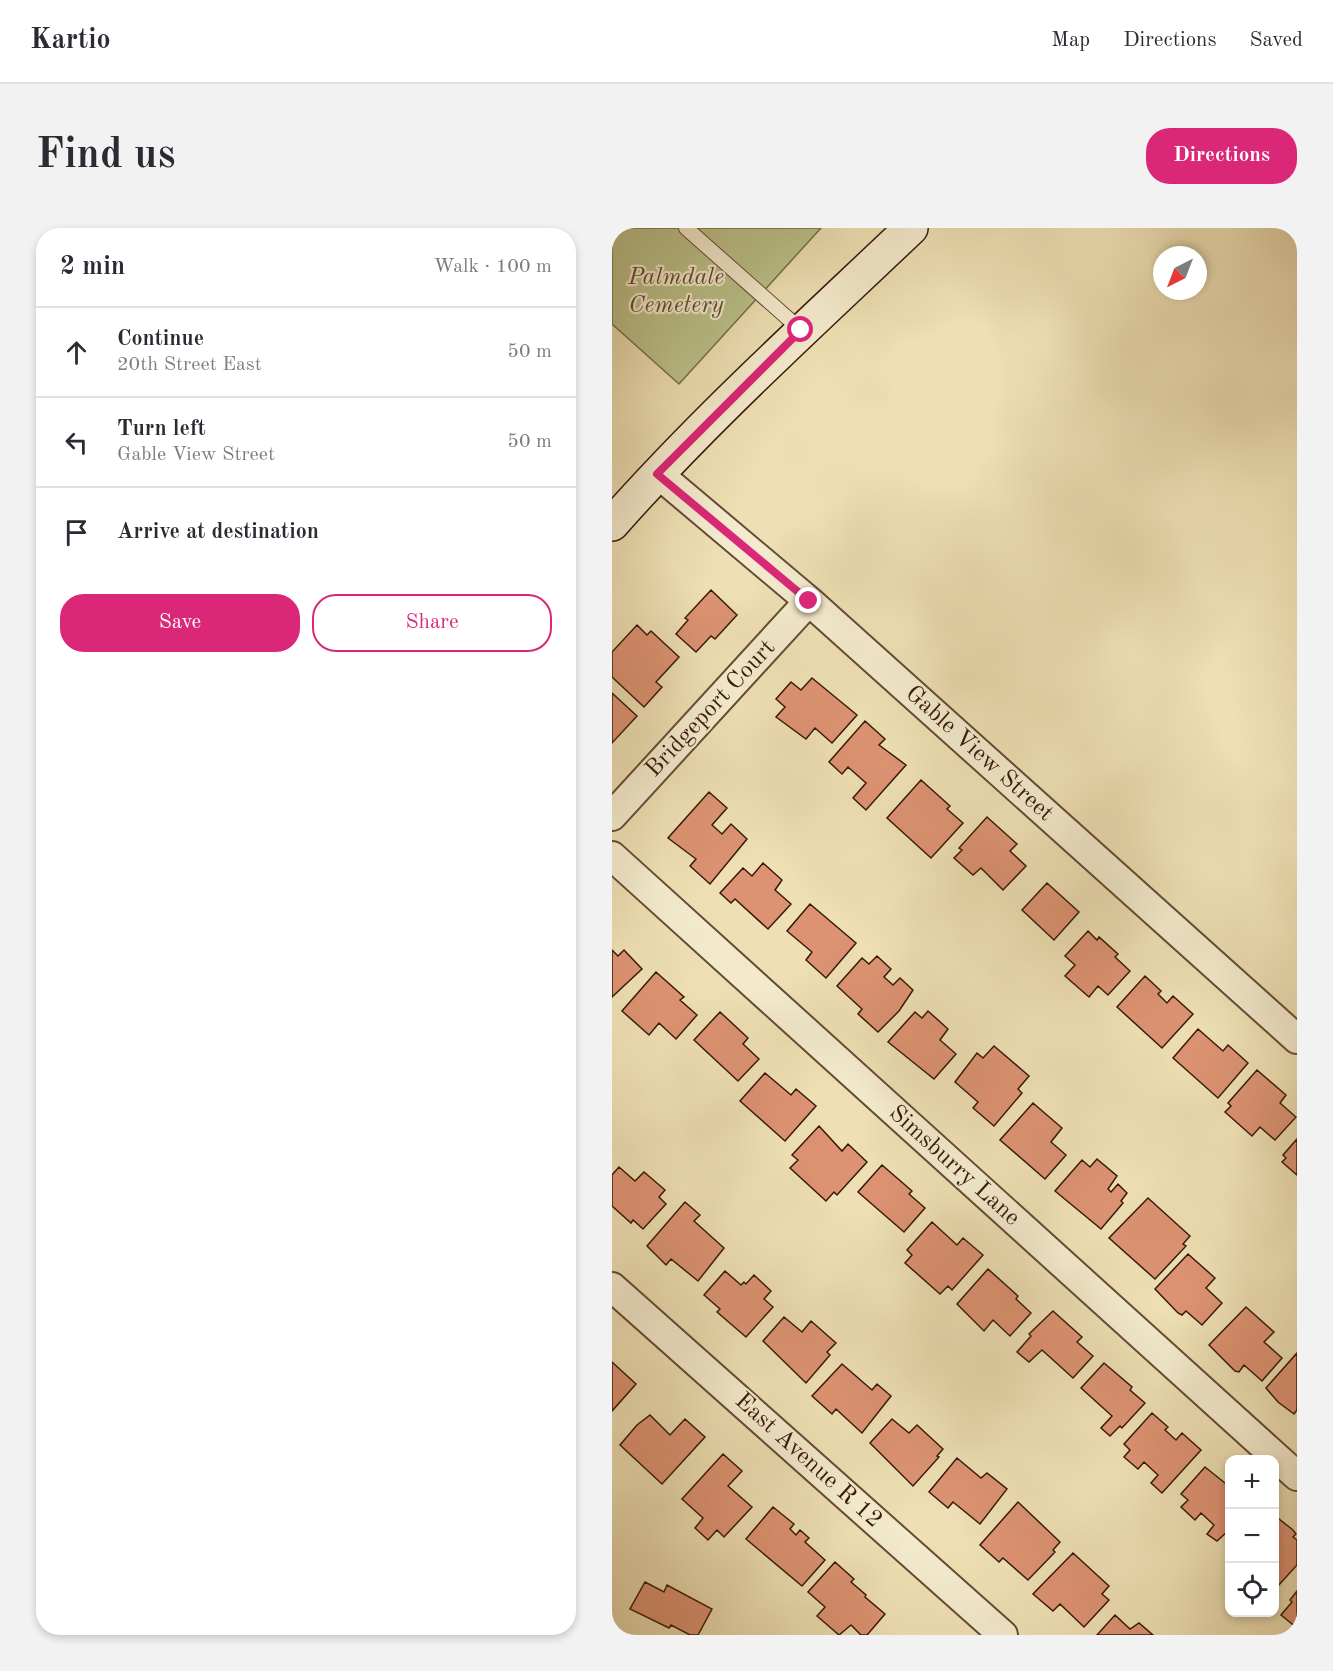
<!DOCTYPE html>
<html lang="en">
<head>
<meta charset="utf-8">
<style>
	:root { --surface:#fff; --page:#f2f2f3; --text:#2b2b33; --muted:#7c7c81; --line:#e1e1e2; --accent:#db2777 }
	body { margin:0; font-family:"Old Standard TT",serif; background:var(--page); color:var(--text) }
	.controls { position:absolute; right:18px; bottom:18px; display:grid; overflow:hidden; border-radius:12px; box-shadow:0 3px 9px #0003 }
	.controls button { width:54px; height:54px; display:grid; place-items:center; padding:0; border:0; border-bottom:2px solid var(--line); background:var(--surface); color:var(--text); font:30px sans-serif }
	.compass { position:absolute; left:541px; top:18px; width:54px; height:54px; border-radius:50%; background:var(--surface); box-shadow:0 3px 9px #0003; rotate:222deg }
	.stop { position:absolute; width:18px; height:18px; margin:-14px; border:4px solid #db2777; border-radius:50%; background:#fff }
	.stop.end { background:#db2777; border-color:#fff; box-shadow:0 2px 6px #0008 }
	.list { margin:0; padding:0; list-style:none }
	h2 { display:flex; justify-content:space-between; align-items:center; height:78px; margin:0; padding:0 24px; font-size:26px }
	h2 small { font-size:20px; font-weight:400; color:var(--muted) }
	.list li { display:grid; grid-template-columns:39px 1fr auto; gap:18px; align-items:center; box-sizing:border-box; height:90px; padding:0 24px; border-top:2px solid var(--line) }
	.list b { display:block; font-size:22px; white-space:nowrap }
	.list p { margin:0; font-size:20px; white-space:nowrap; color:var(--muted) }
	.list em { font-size:20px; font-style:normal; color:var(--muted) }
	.actions { display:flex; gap:12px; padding:18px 24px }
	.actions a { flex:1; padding:14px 0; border:2px solid var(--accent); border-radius:24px; text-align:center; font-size:21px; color:var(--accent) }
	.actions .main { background:var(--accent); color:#fff }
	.icon { flex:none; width:33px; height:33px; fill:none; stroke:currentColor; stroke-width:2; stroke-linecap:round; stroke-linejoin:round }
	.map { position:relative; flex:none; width:685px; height:1407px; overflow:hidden; border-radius:24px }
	header { display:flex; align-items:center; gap:36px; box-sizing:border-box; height:84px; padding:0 30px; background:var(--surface); border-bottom:2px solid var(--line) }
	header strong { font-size:28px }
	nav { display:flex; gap:33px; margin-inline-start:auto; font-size:21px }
	.intro { display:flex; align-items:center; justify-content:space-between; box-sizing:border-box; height:144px; padding:0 36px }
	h1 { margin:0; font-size:42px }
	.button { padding:15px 27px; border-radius:24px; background:var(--accent); color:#fff; font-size:21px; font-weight:700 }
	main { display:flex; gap:36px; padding:0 36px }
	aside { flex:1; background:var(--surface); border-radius:24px; box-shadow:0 3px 9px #0003 }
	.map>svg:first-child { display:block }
</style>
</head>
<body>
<header>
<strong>Kartio</strong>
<nav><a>Map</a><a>Directions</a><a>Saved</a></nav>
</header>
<div class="intro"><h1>Find us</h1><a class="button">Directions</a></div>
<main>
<aside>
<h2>2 min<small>Walk · 100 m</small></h2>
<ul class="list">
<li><svg class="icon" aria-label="ahead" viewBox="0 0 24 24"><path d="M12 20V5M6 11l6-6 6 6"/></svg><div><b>Continue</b><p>20th Street East</p></div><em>50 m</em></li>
<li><svg class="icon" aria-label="left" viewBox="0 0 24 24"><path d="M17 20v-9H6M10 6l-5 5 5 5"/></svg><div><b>Turn left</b><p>Gable View Street</p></div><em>50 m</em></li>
<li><svg class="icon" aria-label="arrive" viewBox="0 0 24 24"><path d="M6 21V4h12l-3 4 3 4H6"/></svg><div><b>Arrive at destination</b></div></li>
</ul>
<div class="actions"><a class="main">Save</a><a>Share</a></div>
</aside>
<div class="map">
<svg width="685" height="1407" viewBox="0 0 685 1407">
	<rect width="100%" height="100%" fill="#eee0b4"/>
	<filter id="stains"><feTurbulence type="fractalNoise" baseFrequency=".00333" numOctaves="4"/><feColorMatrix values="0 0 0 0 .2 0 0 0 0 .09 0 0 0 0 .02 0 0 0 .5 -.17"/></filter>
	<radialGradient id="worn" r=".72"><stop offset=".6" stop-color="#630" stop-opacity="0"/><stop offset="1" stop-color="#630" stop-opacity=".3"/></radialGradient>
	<path fill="#bbc28b" stroke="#796e4a" stroke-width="1.5" d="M0,0H209L67,156L0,96Z"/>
	<path fill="#dd9373" stroke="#371909" stroke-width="1.5" d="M99,362L125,387L103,411L99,408L84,424L64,406L76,392L73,390Z
		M25,397L35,407L39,403L67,429L44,454L50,459L32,479L0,449V424Z
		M200,450L245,487L220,515L203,500L194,511L164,489L173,479L164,471L179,454L189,462Z
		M0,465L25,488L0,515Z
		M253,493L273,511L267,517L294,537L254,582L241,570L254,555L236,539L230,546L217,534Z
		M309,552L338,578L335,581L351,595L319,630L275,590Z
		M97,564L115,580L100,597L110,606L119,596L135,611L98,656L78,638L84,631L56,610Z
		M375,589L405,616L398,623L414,638L391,662L369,640L361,647L342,630L350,622L347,620Z
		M151,635L170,652L163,662L179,676L156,701L123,671L119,675L108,665L131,640L140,648Z
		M435,655L467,684L442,712L410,682Z
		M198,676L244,715L214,750L194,732L200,724L175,703Z
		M476,703L485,712L487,709L506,726L503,729L518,743L496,767L486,758L477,769L453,748L463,737L453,728Z
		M0,722L6,728L12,722L30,741L0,769Z
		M265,728L279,741L272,749L281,757L288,750L301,762L287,783L266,804L246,786L250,781L225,758L250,730L257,736Z
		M44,744L72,769L68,772L85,787L64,811L47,795L37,807L10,783Z
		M533,748L549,763L546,766L555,775L561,768L581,786L550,820L505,779Z
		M316,783L336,801L328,812L344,826L322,851L276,814L303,784L310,790Z
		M108,784L136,810L131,816L147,831L126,853L82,812Z
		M586,801L611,823L616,817L636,835L606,870L561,830Z
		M382,818L417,848L406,861L410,865L382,898L361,880L366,874L343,854L365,825L371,830Z
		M645,842L674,867L668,875L684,889L663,912L648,899L640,908L613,884L619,878L616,875Z
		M153,845L179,867L184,861L204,878L173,913L128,873Z
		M421,875L450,900L439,914L454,927L433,951L388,912Z
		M207,898L230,923L236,916L255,934L225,967L222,964L214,973L178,940L186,932L180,927Z
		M685,911V947L670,934L674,930L671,927Z
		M485,931L505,948L496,961L499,964L506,956L515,965L509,973L511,975L489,1001L443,963L470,932L478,939Z
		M270,937L300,963L297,966L313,980L292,1004L246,964Z
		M7,939L23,953L32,944L53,962L47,969L54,976L31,1001L21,992L19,995L0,978V947Z
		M536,970L578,1008L571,1016L574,1018L543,1051L497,1010Z
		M73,974L88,987L82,993L112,1020L86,1053L59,1031L54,1037L35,1018Z
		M320,994L345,1017L351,1010L371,1027L340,1062L336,1058L328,1066L293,1035L300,1027L295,1022Z
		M576,1026L603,1050L594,1060L610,1075L590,1097L574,1083L570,1087L566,1085L543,1061Z
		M376,1041L406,1068L404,1071L419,1085L398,1108L381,1092L372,1103L345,1076Z
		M113,1043L129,1057L132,1054L134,1056L142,1047L159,1063L152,1071L161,1079L134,1109L105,1084L108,1081L92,1067Z
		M634,1079L662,1104L652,1114L670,1130L650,1153L632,1137L627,1144L623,1143L597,1117Z
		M441,1083L470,1109L465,1114L481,1128L461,1150L430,1122L417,1134L405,1124L419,1108L417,1106Z
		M172,1089L190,1104L199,1093L224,1115L215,1124L218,1127L194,1155L151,1113Z
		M685,1125V1182L682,1186L666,1174L654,1160Z
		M0,1134L24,1156L0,1183Z
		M492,1135L520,1159L518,1162L533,1175L510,1200L508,1198L498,1208L489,1200L500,1188L469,1160Z
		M230,1136L260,1162L265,1156L279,1168L250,1205L224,1181L220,1186L200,1168Z
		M540,1185L556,1199L553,1202L564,1212L570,1205L589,1222L550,1265L539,1255L546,1247L532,1234L526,1241L512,1229L518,1222L512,1216Z
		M38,1187L58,1207L73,1191L93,1209L50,1256L8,1217L25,1197Z
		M280,1191L297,1205L305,1197L331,1221L325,1228L327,1229L301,1258L258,1215Z
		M111,1226L130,1243L116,1258L140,1279L112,1309L105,1302L96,1312L83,1300L91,1290L70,1271Z
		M345,1230L369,1250L375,1245L395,1261L368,1296L341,1274L336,1280L317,1264Z
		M593,1239L618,1259V1301L605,1313L595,1306L602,1297L589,1285L583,1292L569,1279L576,1272L569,1266Z
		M406,1274L448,1314L441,1322L443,1324L416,1352L391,1330L387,1334L368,1317Z
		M161,1279L182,1296L178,1301L184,1307L188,1302L197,1310L193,1314L213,1332L190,1358L134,1311Z
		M662,1287L681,1302L684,1306L681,1309L685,1312V1337L665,1359L662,1357Z
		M461,1325L497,1358L490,1366L497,1372L472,1399L448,1376L441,1383L421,1366Z
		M223,1334L242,1351L239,1354L254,1367L253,1369L273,1386L255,1407H249L239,1397L227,1407L205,1388L213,1379L196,1364Z
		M33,1354L52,1364L55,1357L100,1381L86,1407H78L59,1397L57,1400L18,1381Z
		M685,1363V1400L669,1387L680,1374L678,1372Z
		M503,1387L518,1401L527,1395L541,1407H485Z"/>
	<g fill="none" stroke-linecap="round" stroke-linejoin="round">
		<defs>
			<path id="lane" d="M74,0L189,102"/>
			<path id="street" d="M45,245L197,373L685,811
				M0,588L197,373
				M0,628L685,1248
				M0,1059L391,1407"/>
			<path id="secondary" d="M0,296C93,191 197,97 299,0"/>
		</defs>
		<use href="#lane" stroke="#654b34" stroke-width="16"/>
		<use href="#street" stroke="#654b34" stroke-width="32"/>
		<use href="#secondary" stroke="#371909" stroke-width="36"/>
		<use href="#lane" stroke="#f4ebce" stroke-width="14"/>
		<use href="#street" stroke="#f4ebce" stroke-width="28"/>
		<use href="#secondary" stroke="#f4ebce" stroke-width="33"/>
	</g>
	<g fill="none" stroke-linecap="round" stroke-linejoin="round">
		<path stroke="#db2777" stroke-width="8" d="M189,102L45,246L197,373"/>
	</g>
	<g text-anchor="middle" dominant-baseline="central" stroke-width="4.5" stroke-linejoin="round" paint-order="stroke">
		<g font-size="24" font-style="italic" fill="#5f4c30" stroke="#f4ebce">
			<text x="64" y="50">Palmdale<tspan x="64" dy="28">Cemetery</tspan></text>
		</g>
		<g font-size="24" fill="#371909" stroke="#f4ebce">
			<text transform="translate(99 481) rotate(-47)">Bridgeport Court</text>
			<text transform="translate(367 526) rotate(42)">Gable View Street</text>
			<text transform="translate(342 938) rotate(42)">Simsburry Lane</text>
			<text transform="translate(196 1233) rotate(42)">East Avenue R 12</text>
		</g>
	</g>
	<rect width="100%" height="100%" filter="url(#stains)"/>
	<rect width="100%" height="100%" fill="url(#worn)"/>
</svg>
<div class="controls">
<button>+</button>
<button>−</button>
<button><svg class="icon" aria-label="locate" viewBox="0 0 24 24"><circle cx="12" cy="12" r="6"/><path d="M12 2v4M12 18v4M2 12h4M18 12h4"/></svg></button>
</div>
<svg class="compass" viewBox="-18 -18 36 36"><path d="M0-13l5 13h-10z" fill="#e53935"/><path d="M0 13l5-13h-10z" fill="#7c7c81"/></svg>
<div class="stop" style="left:189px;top:102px"></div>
<div class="stop end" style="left:197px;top:373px"></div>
</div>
</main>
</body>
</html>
